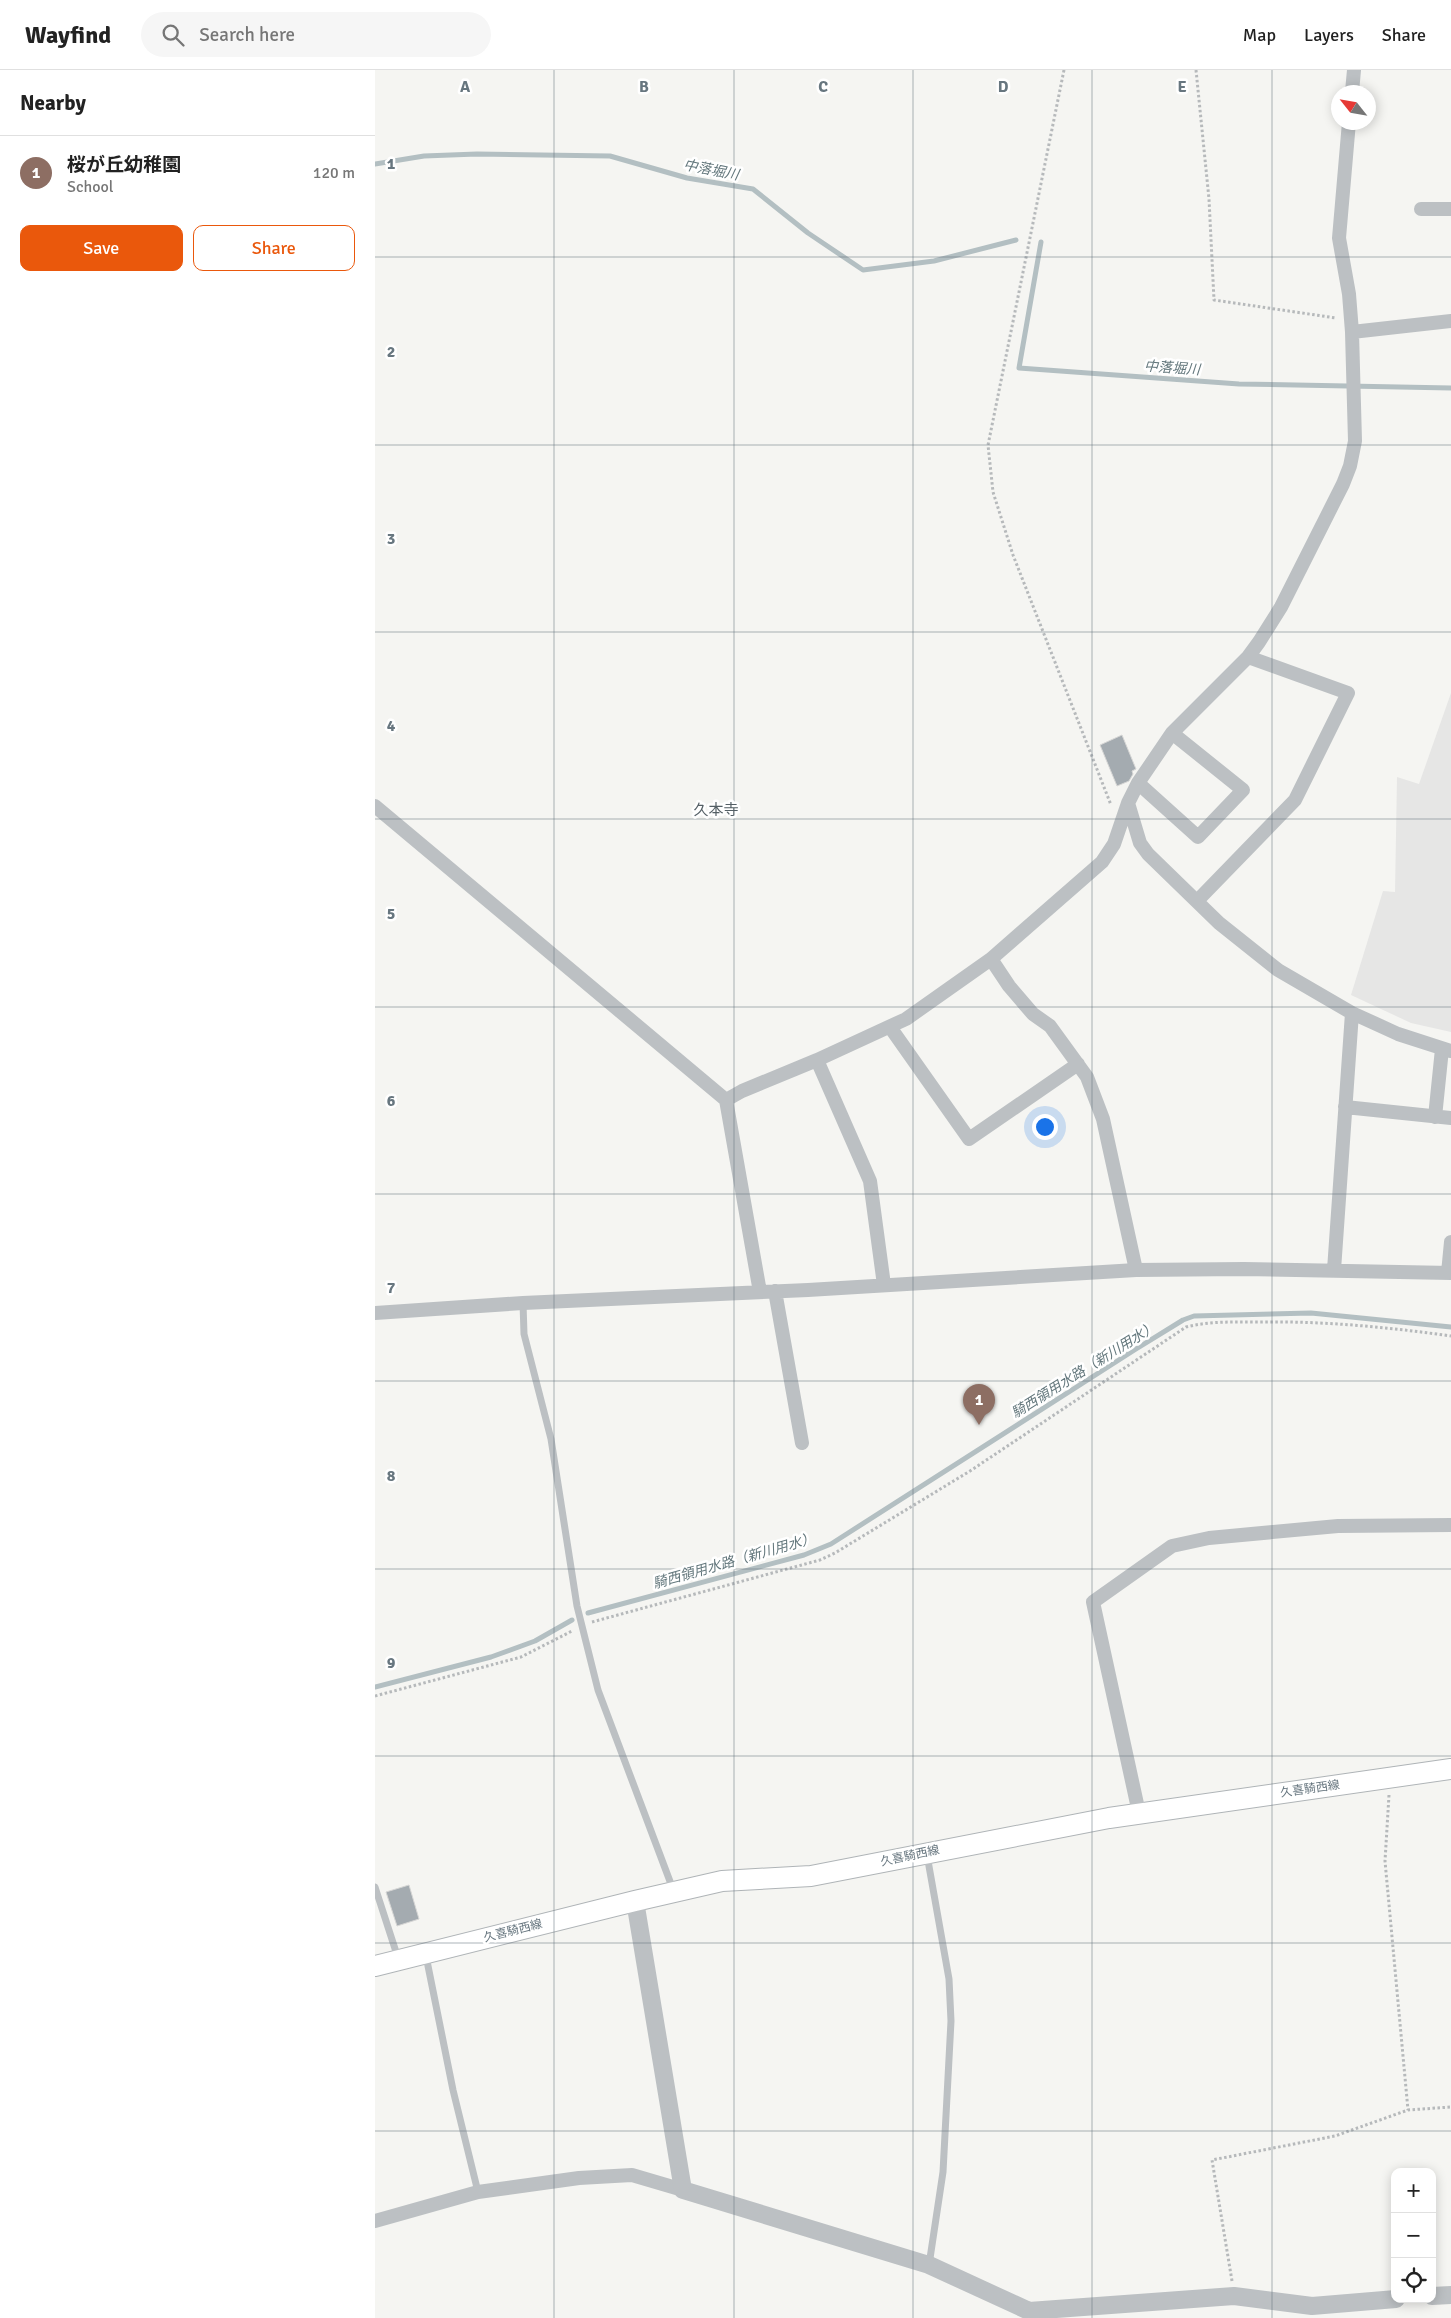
<!DOCTYPE html>
<html lang="en">
<head>
<meta charset="utf-8">
<style>
	:root { --surface:#fff; --page:#f6f6f6; --text:#222; --muted:#767676; --line:#e0e0e0; --accent:#ea580c }
	body { margin:0; font-family:Signika,"Noto Sans JP",sans-serif; background:var(--page); color:var(--text) }
	.controls { position:absolute; right:15px; bottom:15px; display:grid; overflow:hidden; border-radius:10px; box-shadow:0 2px 12px #0003 }
	.controls button { width:45px; height:45px; display:grid; place-items:center; padding:0; border:0; border-bottom:1px solid var(--line); background:var(--surface); color:var(--text); font:25px sans-serif }
	.compass { position:absolute; left:956px; top:15px; width:45px; height:45px; border-radius:50%; background:var(--surface); box-shadow:0 2px 12px #0003; rotate:301deg }
	.you { position:absolute; left:669px; top:1056px; width:18px; height:18px; margin:-12px; border:4px solid #fff; border-radius:50%; background:#1a73e8; box-shadow:0 0 0 8px #1a73e833 }
	.badge { display:grid; place-items:center; width:32px; height:32px; border-radius:50%; background:var(--accent); color:#fff; font-size:16px; font-weight:700 }
	.pin { position:absolute; translate:-50% -41px; filter:drop-shadow(0 1px 2px #0008) }
	.pin::after { content:''; position:absolute; top:26px; width:18px; height:15px; background:inherit; clip-path:polygon(0 0,100% 0,50% 100%) }
	.list { margin:0; padding:0; list-style:none }
	h2 { display:flex; justify-content:space-between; align-items:center; height:65px; margin:0; padding:0 20px; font-size:21px }
	h2 small { font-size:16px; font-weight:400; color:var(--muted) }
	.list li { display:grid; grid-template-columns:32px 1fr auto; gap:15px; align-items:center; box-sizing:border-box; height:75px; padding:0 20px; border-top:1px solid var(--line) }
	.list b { display:block; font-size:19px; white-space:nowrap }
	.list p { margin:0; font-size:16px; white-space:nowrap; color:var(--muted) }
	.list em { font-size:16px; font-style:normal; color:var(--muted) }
	.actions { display:flex; gap:10px; padding:15px 20px }
	.actions a { flex:1; padding:11px 0; border:1px solid var(--accent); border-radius:10px; text-align:center; font-size:18px; color:var(--accent) }
	.actions .main { background:var(--accent); color:#fff }
	.icon { flex:none; width:28px; height:28px; fill:none; stroke:currentColor; stroke-width:2; stroke-linecap:round; stroke-linejoin:round }
	.map { position:relative; flex:none; width:1076px; height:2248px; overflow:hidden }
	header { display:flex; align-items:center; gap:30px; box-sizing:border-box; height:70px; padding:0 25px; background:var(--surface); border-bottom:1px solid var(--line) }
	header strong { font-size:24px }
	nav { display:flex; gap:28px; margin-inline-start:auto; font-size:18px }
	.search { width:350px; height:45px; background:var(--page); display:flex; align-items:center; gap:12px; box-sizing:border-box; padding:0 18px; border-radius:28px; color:var(--muted); font-size:19px }
	main { display:flex }
	aside { flex:1; background:var(--surface) }
	.map>svg:first-child { display:block }
</style>
</head>
<body>
<header>
<strong>Wayfind</strong>
<div class="search"><svg class="icon" aria-label="search" viewBox="0 0 24 24"><circle cx="10" cy="10" r="6"/><path d="M15 15l6 6"/></svg>Search here</div>
<nav><a>Map</a><a>Layers</a><a>Share</a></nav>
</header>
<main>
<aside>
<h2>Nearby<small></small></h2>
<ul class="list">
<li><span class="badge" style="background:#8d6e63">1</span><div><b>桜が丘幼稚園</b><p>School</p></div><em>120 m</em></li>
</ul>
<div class="actions"><a class="main">Save</a><a>Share</a></div>
</aside>
<div class="map">
<svg width="1076" height="2248" viewBox="0 0 1076 2248">
	<rect width="100%" height="100%" fill="#f5f5f2"/>
	<path fill="#e6e6e5" d="M1076,623V962L1036,953L976,925L1008,821L1020,822L1022,707L1044,714Z"/>
	<g fill="none" stroke-linecap="round" stroke-linejoin="round">
		<path stroke="#b3bfc2" stroke-width="5" d="M0,94L49,86L102,84L235,86L312,108L378,119L433,163L488,200L559,191L641,170
			M666,172L644,298L864,314L1076,318
			M213,1543L429,1485L456,1474L761,1279L808,1250L819,1246L936,1243L1076,1257
			M0,1617L116,1587L160,1571L197,1550"/>
	</g>
	<path fill="#a4abb0" stroke="#d6d6d5" d="M747,665L761,699L757,701L758,704L754,711L742,716L725,675Z
		M34,1815L44,1849L22,1856L11,1822Z"/>
	<g fill="none" stroke-linecap="round" stroke-linejoin="round">
		<defs>
			<path id="secondary" d="M0,1896L260,1831L347,1811L436,1806L734,1748L1076,1699"/>
		</defs>
		<use href="#secondary" stroke="#afb4b7" stroke-width="22"/>
		<path stroke="#b6b9bb" stroke-width="3" stroke-dasharray="2.5 2.5" stroke-linecap="butt" d="M689,0L613,375L618,422L638,485L736,735
			M821,0L834,129L839,230L961,248
			M217,1552L445,1490L460,1483L595,1401L811,1257C835,1251 859,1252 884,1252C949,1251 1012,1257 1076,1266
			M0,1626L146,1587L197,1561
			M1014,1725L1010,1791L1033,2040
			M857,2211L837,2090L960,2066L1033,2040L1076,2037"/>
		<path stroke="#bcc0c3" stroke-width="7" d="M148,1233L149,1264L176,1369L202,1536L223,1620L299,1822
			M552,1785L574,1909L576,1951L568,2102L554,2195
			M0,1817L23,1888
			M51,1886L78,2020L103,2122"/>
		<path stroke="#bcc0c3" stroke-width="14" d="M977,22L979,0
			M1046,139H1076
			M977,262L1076,251
			M763,713L823,767L868,720L797,663
			M753,733L765,773L773,784L844,853L903,900L977,943L1023,964L1076,981
			M0,736L351,1030L385,1222
			M822,831L920,730L973,623L873,587
			M616,889L634,916L658,944L675,956L712,1007L728,1049L761,1200
			M515,957L594,1069L703,994
			M442,990L495,1111L509,1215
			M351,1030L367,1021L442,990L531,949L616,889L727,792L739,774L753,733L763,713L797,663L873,587L884,572L906,537L968,414L975,396L980,371L977,262L974,224L964,168L974,52
			M970,1037L1076,1048
			M1060,1047L1067,979
			M959,1200L977,943
			M1073,1203L1076,1172
			M400,1221L427,1373
			M0,1243L148,1233L433,1220L761,1200L869,1199L1076,1203
			M764,1743L718,1532L797,1476L834,1468L963,1456L1076,1455
			M0,2151L103,2122L204,2108L257,2105L308,2120"/>
		<path stroke="#bcc0c3" stroke-width="18" d="M260,1831L308,2120L554,2195L654,2241L859,2226L937,2236L1021,2229
			M1057,2226L1076,2225"/>
		<use href="#secondary" stroke="#fff" stroke-width="20"/>
	</g>
	<path fill="none" stroke="#67767f" stroke-width="1" stroke-opacity="0.55" d="M179,0V2248M359,0V2248M538,0V2248M717,0V2248M897,0V2248M0,187H1076M0,375H1076M0,562H1076M0,749H1076M0,937H1076M0,1124H1076M0,1311H1076M0,1499H1076M0,1686H1076M0,1873H1076M0,2061H1076"/>
	<g text-anchor="middle" dominant-baseline="central" stroke-width="5" stroke-linejoin="round" paint-order="stroke">
		<g font-size="12" fill="#67767f" stroke="#fff">
			<text transform="translate(935 1719) rotate(-8)">久喜騎西線</text>
			<text transform="translate(535 1786) rotate(-12)">久喜騎西線</text>
			<text transform="translate(138 1861) rotate(-14)">久喜騎西線</text>
		</g>
		<g font-size="14" font-style="italic" fill="#63777c" stroke="#fff">
			<text transform="translate(336 100) rotate(11)">中落堀川</text>
			<text transform="translate(797 298) rotate(4)">中落堀川</text>
			<text transform="translate(709 1300) rotate(-32)">騎西領用水路（新川用水）</text>
			<text transform="translate(359 1491) rotate(-16)">騎西領用水路（新川用水）</text>
		</g>
		<g font-size="15" fill="#545f65" stroke="#fff">
			<text x="341" y="740">久本寺</text>
		</g>
	</g>
	<g font-size="16" text-anchor="middle" font-weight="bold" fill="#67767f" stroke="#fff" stroke-width="5" stroke-linejoin="round" paint-order="stroke">
		<text x="90" y="22">A</text>
		<text x="269" y="22">B</text>
		<text x="448" y="22">C</text>
		<text x="628" y="22">D</text>
		<text x="807" y="22">E</text>
		<text x="16" y="99">1</text>
		<text x="16" y="287">2</text>
		<text x="16" y="474">3</text>
		<text x="16" y="661">4</text>
		<text x="16" y="849">5</text>
		<text x="16" y="1036">6</text>
		<text x="16" y="1223">7</text>
		<text x="16" y="1411">8</text>
		<text x="16" y="1598">9</text>
	</g>
</svg>
<div class="controls">
<button>+</button>
<button>−</button>
<button><svg class="icon" aria-label="locate" viewBox="0 0 24 24"><circle cx="12" cy="12" r="6"/><path d="M12 2v4M12 18v4M2 12h4M18 12h4"/></svg></button>
</div>
<svg class="compass" viewBox="-18 -18 36 36"><path d="M0-13l5 13h-10z" fill="#e53935"/><path d="M0 13l5-13h-10z" fill="#767676"/></svg>
<div class="you"></div>
<div class="pin badge" style="left:604px;top:1355px;background:#8d6e63">1</div>
</div>
</main>
</body>
</html>
